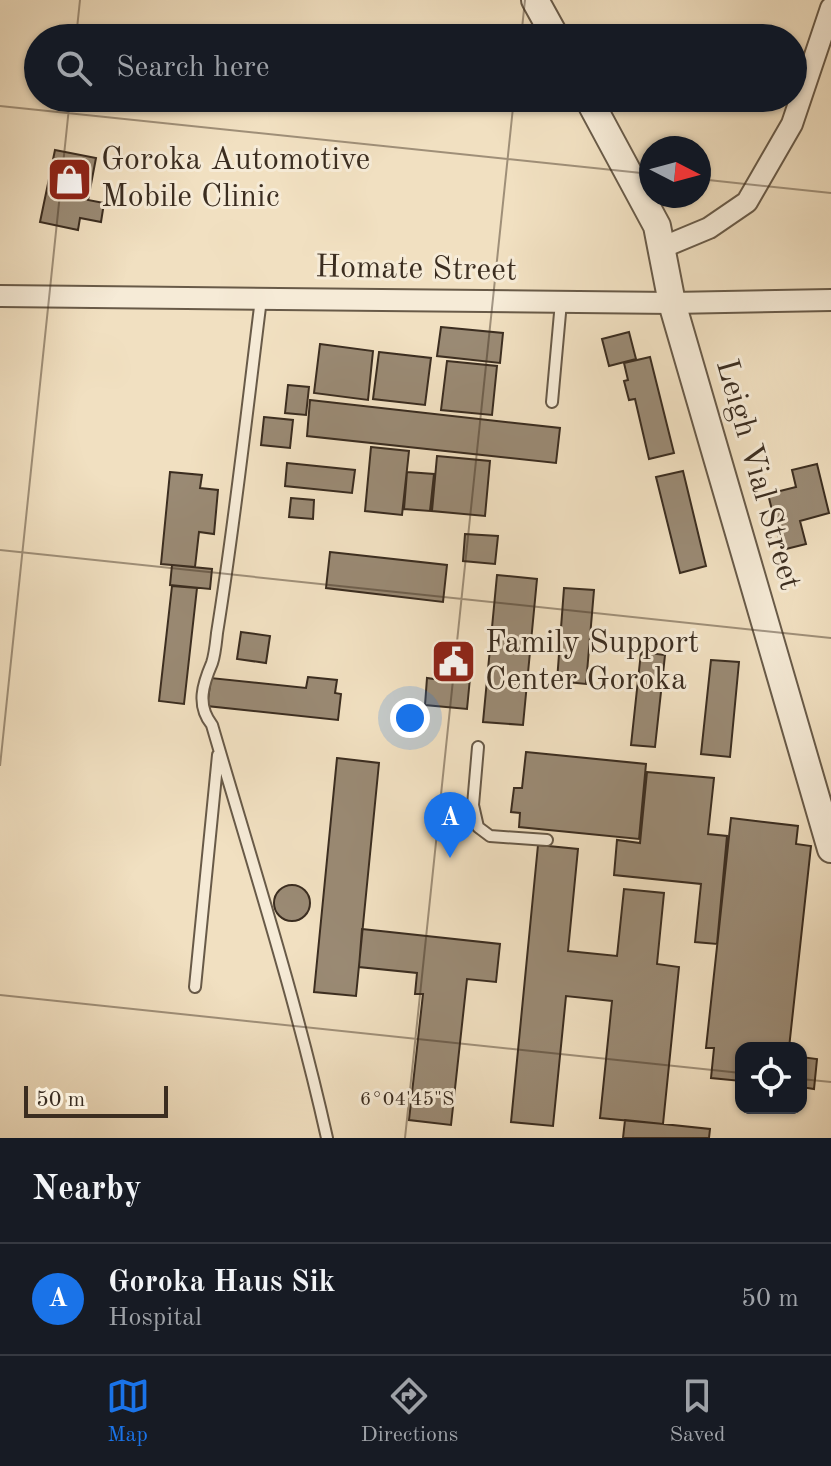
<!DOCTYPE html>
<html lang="en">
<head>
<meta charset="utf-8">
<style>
	:root { --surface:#171b24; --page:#242831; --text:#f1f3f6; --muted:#9ea1a6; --line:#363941; --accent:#1a73e8 }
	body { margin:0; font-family:"Old Standard TT",serif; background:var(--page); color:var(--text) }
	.controls { position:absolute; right:24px; bottom:24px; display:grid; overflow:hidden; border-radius:16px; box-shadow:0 2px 6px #0004 }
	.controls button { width:72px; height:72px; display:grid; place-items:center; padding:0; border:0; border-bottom:2px solid var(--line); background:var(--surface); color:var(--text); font:40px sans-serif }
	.compass { position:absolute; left:639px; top:136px; width:72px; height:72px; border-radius:50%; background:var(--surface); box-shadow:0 2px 6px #0004; rotate:96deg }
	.scale { position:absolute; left:24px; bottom:20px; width:144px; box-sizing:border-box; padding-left:8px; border:4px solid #3b2d20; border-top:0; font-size:22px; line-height:28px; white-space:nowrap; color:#3b2d20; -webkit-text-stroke:6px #f6ebd7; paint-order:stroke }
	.you { position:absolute; left:410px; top:718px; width:28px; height:28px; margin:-20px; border:6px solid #fff; border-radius:50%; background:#1a73e8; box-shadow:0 0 0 12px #1a73e833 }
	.badge { display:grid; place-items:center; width:52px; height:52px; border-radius:50%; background:var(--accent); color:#fff; font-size:26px; font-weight:700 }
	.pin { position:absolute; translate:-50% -66px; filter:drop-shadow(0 2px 4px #0008) }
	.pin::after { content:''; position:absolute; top:42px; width:28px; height:24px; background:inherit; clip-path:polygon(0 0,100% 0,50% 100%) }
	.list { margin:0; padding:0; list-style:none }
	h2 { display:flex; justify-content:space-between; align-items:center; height:104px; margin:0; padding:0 32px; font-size:34px }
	h2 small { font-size:26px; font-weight:400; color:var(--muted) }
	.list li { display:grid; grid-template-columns:52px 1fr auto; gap:24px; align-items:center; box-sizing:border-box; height:112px; padding:0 32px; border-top:2px solid var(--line) }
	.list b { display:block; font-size:30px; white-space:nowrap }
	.list p { margin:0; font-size:26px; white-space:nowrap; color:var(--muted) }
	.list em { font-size:26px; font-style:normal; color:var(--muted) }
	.icon { flex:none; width:44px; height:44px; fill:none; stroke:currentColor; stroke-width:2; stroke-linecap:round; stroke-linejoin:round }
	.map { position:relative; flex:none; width:831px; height:1138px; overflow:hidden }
	.search { position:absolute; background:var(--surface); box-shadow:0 2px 6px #0004; left:24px; right:24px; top:24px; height:88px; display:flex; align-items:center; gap:20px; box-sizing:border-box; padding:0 28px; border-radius:44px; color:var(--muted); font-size:30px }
	.sheet { height:216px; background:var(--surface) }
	nav { display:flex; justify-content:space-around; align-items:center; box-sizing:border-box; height:112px; border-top:2px solid var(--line); background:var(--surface); font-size:22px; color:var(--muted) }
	nav a { display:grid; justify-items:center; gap:4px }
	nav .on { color:var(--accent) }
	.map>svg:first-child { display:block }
</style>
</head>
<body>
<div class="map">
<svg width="831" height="1138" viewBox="0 0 831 1138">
	<rect width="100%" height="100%" fill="#f1e0c1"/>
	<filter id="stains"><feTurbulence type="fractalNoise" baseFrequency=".0025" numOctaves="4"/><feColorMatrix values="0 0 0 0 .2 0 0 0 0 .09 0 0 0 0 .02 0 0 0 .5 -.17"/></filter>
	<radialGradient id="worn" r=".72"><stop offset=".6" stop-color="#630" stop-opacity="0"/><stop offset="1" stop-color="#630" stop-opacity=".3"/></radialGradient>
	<path fill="#9a8a74" stroke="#3b2d20" stroke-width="2" d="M55,150L96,158L88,200L104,203L101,222L80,218L78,230L40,222Z
		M441,327L503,333L500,363L437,356Z
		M629,332L636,359L609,366L602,339Z
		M320,344L373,351L368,400L314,393Z
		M379,352L431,358L425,405L373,399Z
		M650,357L674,453L649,459L635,399L629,400L624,381L628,380L624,363Z
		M447,361L497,366L492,415L441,410Z
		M288,385L309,387L306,415L285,413Z
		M310,400L560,428L556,463L307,436Z
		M264,417L293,420L290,448L261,445Z
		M371,447L409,451L402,515L365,511Z
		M437,456L490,461L485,516L432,511Z
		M287,463L355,470L352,493L285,486Z
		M817,464L829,513L800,521L806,544L782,550L768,494L796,487L792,470Z
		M683,471L706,566L680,573L656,477Z
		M170,472L202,475L200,488L218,490L214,534L199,532L195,567L161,564Z
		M407,472L434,474L430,511L404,509Z
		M291,498L314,500L313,519L289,517Z
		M465,534L498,536L495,564L463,561Z
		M330,552L447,565L443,602L326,588Z
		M172,565L212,569L210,589L170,585Z
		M497,575L537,579L523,725L483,722Z
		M172,586L197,588L184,704L159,701Z
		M564,588L594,590L586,684L557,681Z
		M241,632L270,636L266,663L237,659Z
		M438,644L473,647L467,709L425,705L427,678L434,679Z
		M641,652L665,655L655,747L631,745Z
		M711,660L739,662L730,757L701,754Z
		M308,677L337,680L335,693L341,694L338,720L207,706L211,678L306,688Z
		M526,752L646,764L639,839L519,827L520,813L511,812L514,788H522Z
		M337,758L379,763L356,996L314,992Z
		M647,772L714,778L708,834L727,836L717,944L695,942L701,884L614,875L617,840L640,843Z
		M731,818L798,826L796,844L811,846L789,1048H741V1081L711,1078L714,1048H706Z
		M538,845L578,849L568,951L617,956L624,889L664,893L657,964L679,967L663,1124L600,1118L612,1001L566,996L553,1126L511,1122Z
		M274 903a18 18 0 1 1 36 0a18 18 0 1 1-36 0Z
		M362,929L500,944L496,982L467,979L451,1125L409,1120L423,994H415L417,973L359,967Z
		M801,1057L817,1059L814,1089L801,1087Z
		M625,1120L710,1129L709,1138H623Z"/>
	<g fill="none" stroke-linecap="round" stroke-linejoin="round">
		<defs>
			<path id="service" d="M261,299C247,410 235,522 217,633C216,642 215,654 212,663C203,684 196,705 212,725C252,862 296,999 327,1138
				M552,402L561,302
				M478,747L473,805L478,827L490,836L547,840
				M195,987L218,755"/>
			<path id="minor" d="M661,248L709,228L747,202L792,124L831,8
				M0,296L672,303L831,300"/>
			<path id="tertiary" d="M535,0L556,38
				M588,98L657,226L672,303L831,849"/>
		</defs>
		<use href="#service" stroke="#685a48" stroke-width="14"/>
		<use href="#minor" stroke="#685a48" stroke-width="24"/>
		<use href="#tertiary" stroke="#685a48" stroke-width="30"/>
		<use href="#service" stroke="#f6ebd7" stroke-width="10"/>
		<use href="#minor" stroke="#f6ebd7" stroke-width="20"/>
		<use href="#tertiary" stroke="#f6ebd7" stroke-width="26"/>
	</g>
	<path fill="none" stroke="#3b2d20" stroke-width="2" stroke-opacity="0.45" d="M76,38L80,0M521,38L525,0M0,106L651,174M699,179L831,193M0,550L831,638M0,766L70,98M0,995L741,1073M801,1079L831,1082M405,1138L514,98"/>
	<defs>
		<symbol id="shop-square" viewBox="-11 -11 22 22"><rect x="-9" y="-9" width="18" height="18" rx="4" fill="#8f2418" stroke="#f6ebd7"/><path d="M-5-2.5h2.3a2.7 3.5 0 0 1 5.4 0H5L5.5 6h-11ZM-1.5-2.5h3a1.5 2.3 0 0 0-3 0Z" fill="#fff"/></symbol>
		<symbol id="civic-square" viewBox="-11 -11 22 22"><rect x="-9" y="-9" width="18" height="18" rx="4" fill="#8f2418" stroke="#f6ebd7"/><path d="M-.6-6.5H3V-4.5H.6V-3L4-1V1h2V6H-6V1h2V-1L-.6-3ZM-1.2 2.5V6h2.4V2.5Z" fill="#fff"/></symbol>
	</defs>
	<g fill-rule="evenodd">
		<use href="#shop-square" x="44" y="154" width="51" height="51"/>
		<use href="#civic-square" x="428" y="636" width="51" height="51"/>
	</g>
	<g text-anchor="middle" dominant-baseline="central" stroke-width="6" stroke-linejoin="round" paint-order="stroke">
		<g font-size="32" fill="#3b2d20" stroke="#f6ebd7" text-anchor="start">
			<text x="101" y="161">Goroka Automotive<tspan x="101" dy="37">Mobile Clinic</tspan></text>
			<text x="485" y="644">Family Support<tspan x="485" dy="37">Center Goroka</tspan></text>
		</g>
		<g font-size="32" fill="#3b2d20" stroke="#f6ebd7">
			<text transform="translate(416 270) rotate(1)">Homate Street</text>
			<text transform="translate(757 475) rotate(74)">Leigh Vial Street</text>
		</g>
	</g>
	<g font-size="20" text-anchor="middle" fill="#3b2d20" stroke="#f6ebd7" stroke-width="6" stroke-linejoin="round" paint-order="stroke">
		<text x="407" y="1105">6°04'45"S</text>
	</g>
	<rect width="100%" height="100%" filter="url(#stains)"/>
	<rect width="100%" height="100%" fill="url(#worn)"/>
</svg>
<div class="controls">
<button><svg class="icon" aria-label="locate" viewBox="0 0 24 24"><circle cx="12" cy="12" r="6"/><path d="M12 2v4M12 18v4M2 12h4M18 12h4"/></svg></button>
</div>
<svg class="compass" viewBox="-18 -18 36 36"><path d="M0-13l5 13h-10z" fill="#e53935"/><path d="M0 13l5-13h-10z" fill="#9ea1a6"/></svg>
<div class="scale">50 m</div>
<div class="you"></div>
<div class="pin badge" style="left:450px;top:858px">A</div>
<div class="search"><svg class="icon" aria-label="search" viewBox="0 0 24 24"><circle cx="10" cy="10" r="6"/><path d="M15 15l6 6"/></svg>Search here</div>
</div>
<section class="sheet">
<h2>Nearby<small></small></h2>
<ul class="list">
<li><span class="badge">A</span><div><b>Goroka Haus Sik</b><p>Hospital</p></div><em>50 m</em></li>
</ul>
</section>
<nav>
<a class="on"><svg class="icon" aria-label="map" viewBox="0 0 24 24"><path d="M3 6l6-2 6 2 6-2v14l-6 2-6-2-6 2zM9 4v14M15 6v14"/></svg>Map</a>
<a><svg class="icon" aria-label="directions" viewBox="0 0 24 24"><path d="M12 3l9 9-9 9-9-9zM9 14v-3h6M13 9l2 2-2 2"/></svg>Directions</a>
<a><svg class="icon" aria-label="saved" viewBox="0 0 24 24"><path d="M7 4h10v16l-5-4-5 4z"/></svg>Saved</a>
</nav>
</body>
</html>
